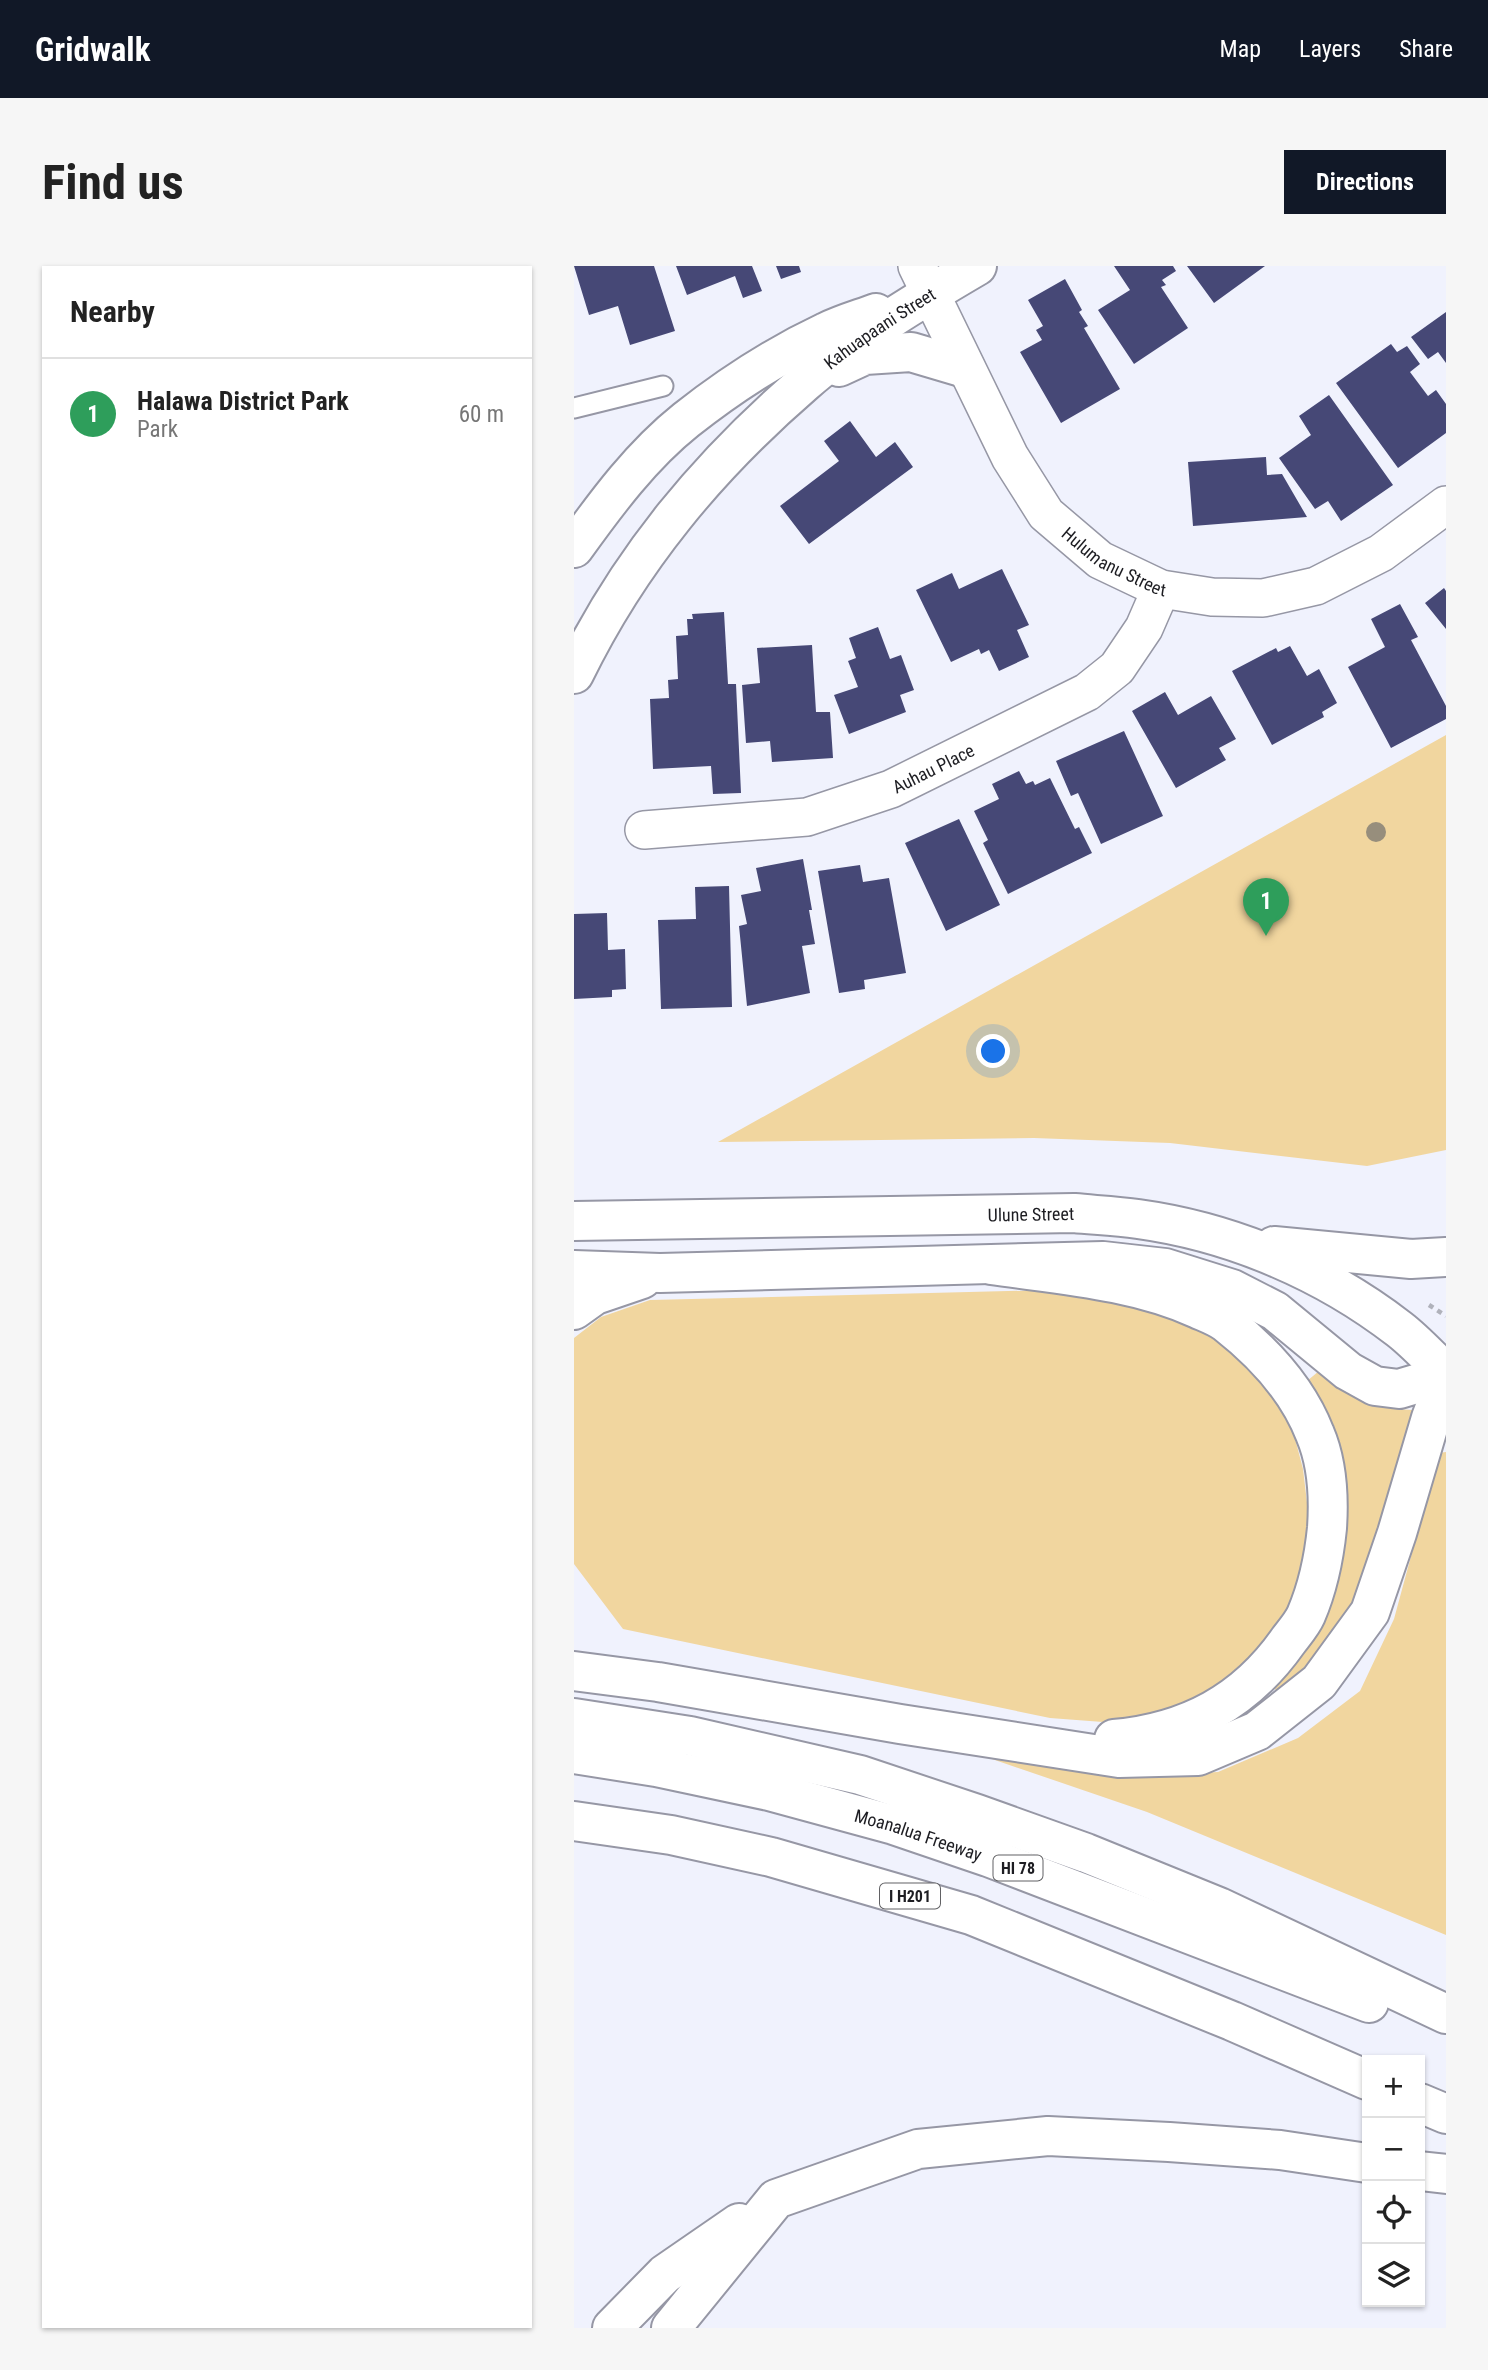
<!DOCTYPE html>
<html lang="en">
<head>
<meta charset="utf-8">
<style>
	:root { --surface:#fff; --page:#f6f6f6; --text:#222; --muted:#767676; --line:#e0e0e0; --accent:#111827 }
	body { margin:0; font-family:"Roboto Condensed",sans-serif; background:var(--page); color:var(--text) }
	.controls { position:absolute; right:21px; bottom:21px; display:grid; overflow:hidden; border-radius:0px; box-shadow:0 2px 5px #0004 }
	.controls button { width:63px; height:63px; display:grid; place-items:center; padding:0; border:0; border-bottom:2px solid var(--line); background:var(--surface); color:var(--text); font:35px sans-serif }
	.you { position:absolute; left:420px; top:786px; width:24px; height:24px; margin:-18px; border:5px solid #fff; border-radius:50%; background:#1a73e8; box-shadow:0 0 0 10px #1a73e833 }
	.badge { display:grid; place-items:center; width:46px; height:46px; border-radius:50%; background:var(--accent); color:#fff; font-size:23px; font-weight:700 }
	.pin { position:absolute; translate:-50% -58px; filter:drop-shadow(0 2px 4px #0008) }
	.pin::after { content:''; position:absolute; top:37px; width:24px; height:21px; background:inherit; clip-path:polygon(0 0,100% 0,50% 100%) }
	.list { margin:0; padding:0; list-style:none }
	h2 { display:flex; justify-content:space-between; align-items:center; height:91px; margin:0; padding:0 28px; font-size:30px }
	h2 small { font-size:23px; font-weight:400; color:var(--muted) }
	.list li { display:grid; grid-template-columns:46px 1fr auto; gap:21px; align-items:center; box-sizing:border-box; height:112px; padding:0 28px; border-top:2px solid var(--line) }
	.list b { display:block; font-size:26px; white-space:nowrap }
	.list p { margin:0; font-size:23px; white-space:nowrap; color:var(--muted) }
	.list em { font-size:23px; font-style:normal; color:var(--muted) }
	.icon { flex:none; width:38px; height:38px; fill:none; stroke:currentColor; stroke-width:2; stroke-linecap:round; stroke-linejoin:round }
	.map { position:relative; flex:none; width:872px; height:2062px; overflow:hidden; border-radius:0px }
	header { display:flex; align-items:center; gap:42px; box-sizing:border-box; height:98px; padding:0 35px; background:var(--accent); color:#fff }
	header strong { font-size:33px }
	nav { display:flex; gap:38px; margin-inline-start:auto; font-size:24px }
	.intro { display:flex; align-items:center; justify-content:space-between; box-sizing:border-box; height:168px; padding:0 42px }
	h1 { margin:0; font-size:49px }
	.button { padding:18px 32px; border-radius:0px; background:var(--accent); color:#fff; font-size:24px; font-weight:700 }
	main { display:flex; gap:42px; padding:0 42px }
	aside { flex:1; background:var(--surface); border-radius:0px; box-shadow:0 2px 5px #0004 }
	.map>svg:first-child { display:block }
</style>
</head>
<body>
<header>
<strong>Gridwalk</strong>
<nav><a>Map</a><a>Layers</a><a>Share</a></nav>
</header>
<div class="intro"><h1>Find us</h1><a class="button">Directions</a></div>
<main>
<aside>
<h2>Nearby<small></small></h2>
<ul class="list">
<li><span class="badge" style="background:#2e9e5b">1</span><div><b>Halawa District Park</b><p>Park</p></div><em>60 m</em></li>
</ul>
</aside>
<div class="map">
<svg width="872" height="2062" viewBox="0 0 872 2062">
	<rect width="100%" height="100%" fill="#f0f2fd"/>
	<path fill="#f1d69f" d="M872,469V884L793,900L596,877L460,872L144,876Z
		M479,1024L543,1033L617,1059L665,1089L695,1122L718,1161L729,1203L734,1245L733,1288L719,1331L701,1364L669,1402L636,1428L587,1448L542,1457L476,1452L49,1363L0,1298V1072L27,1051L76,1034Z
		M745,1105C782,1136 791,1141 839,1144L791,1316L773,1359L707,1432L699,1420L762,1321L770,1280L772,1223L763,1169L733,1115Z
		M872,1186V1669L573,1546L418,1493L421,1482L569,1510L644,1506L724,1472L786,1425L820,1353L865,1187Z"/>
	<path fill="#464876" d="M0,0H80L101,65L56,79L44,40L15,49Z
		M102,0H178L188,25L169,32L161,10L113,29Z
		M202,0H225L227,6L207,13Z
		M540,0H599L602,5L588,14L592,19L587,21L614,62L560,98L524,44L556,24Z
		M613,0H691L640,37Z
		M491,13L508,44L505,46L514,60L510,62L546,123L487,157L446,86L468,74L462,64L469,60L454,34Z
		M872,46V97L864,86L854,93L837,71Z
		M817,78L823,86L833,80L846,98L836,106L854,130L862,124L872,138V167L824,202L762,117Z
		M755,129L819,219L767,255L754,235L741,243L705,192L737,169L725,150Z
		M276,155L302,191L321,176L339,201L235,278L206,240L265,195L250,175Z
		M692,191L693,209L708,208L733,251L619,260L614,196Z
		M428,303L455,359L443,364L455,391L425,405L415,384L407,388L405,383L377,396L342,324L378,307L385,323Z
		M870,322L872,325V363L851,337Z
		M826,338L844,371L837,374L872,440V453L817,482L774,401L811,381L797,353Z
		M150,346L154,418H162L167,527L139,528L137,500L79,503L76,433L95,432L94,414L104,413L102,370L114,369L113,353H119L118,348Z
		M304,361L316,393L327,389L340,424L326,429L332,446L275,468L260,429L284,421L274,395L282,392L275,372Z
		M238,379L242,446H256L259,492L198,496L196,475L172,477L168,419L186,417L183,382Z
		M716,380L733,410L745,403L763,437L748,446L750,451L698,479L658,405L702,382L704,386Z
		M591,426L604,449L637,430L662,473L645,482L652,494L602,522L558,445Z
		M550,465L589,550L527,578L504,527L497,530L482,495Z
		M445,505L452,518L459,515L461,519L476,512L501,563L505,561L518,587L434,628L409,577L414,574L400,545L425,533L418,518Z
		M385,553L426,639L372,665L331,577Z
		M229,593L238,644H235L241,678L228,680L236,727L173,740L165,660L173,658L167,629L187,625L182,602Z
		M286,599L289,616L315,612L332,707L290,714L291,723L265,727L244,605Z
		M155,620L158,741L87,743L84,654L122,653L121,621Z
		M33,647L34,684L51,683L52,723L38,724V731L0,733V648Z"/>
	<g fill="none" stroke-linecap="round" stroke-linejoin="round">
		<defs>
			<path id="lane" d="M0,142L89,120"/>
			<g id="street">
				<path id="s1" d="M343,0L436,191L472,248L526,294L587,323L638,331L689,332L742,320L807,287L872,239"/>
				<path id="s2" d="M70,564L233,551L317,523L513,426L543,402L570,362L587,323"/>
			</g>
			<g id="secondary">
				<path d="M265,101L291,89L337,86L391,102"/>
				<path d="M0,282C33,236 68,189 112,154C155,120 203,89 252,66C268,58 286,53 302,47"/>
				<path id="s3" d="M0,408C56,293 134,200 230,117C280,73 345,34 403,0"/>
				<path id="s4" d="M0,955L500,947C521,949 543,950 564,953C658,966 750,1005 825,1063C842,1076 857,1093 872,1107"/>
				<path d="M700,980L837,993L872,991"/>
				<path d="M0,1004L86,1007L529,995L591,1002L658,1023L701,1045L774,1105L801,1120L825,1123L872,1109"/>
				<path d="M0,1044L21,1029L68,1013"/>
			</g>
			<g id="highway">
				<path d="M417,999C486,1009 560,1014 624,1043C633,1047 644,1051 652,1057C689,1086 724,1124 741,1168C753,1196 755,1232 753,1262C750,1292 744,1321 732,1349C728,1358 720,1367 714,1375C671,1436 614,1466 540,1473"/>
				<path d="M0,1405L84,1416L326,1458L545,1492L624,1490L683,1465L745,1416L796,1346L823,1267L857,1152L872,1112"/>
				<path d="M0,1452L116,1470L286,1509L403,1548L512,1587L645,1641L872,1748"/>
				<path id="s5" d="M0,1488L82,1501L195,1525L320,1559L414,1591L795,1737"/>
				<path d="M0,1555L97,1569L197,1591L397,1649L658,1755L793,1814"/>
				<path d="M846,1837L872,1848"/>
				<path d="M846,1905L872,1908"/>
				<path d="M38,2062L91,2008L165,1957"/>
				<path d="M97,2062L202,1933L344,1883L474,1870L595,1876L706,1884L793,1897"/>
			</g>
		</defs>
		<use href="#lane" stroke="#9697a5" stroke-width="23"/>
		<use href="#street" stroke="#9697a5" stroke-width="40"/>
		<use href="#secondary" stroke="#9697a5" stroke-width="42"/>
		<use href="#highway" stroke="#9697a5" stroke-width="42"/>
		<path stroke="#b0b2bb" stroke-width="4.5" stroke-dasharray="5 5" stroke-linecap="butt" d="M855,1039L872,1050"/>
		<use href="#lane" stroke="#fff" stroke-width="19"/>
		<use href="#street" stroke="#fff" stroke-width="37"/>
		<use href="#secondary" stroke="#fff" stroke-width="38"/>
		<use href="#highway" stroke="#fff" stroke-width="38"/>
	</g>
	<circle fill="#978e7c" cx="802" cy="566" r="10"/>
	<g text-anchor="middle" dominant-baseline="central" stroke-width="7" stroke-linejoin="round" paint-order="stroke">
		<g fill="#fff" stroke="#616164" stroke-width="2">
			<rect x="419.5" y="1589.5" width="49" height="25" rx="5"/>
			<rect x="306" y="1617.5" width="60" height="25" rx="5"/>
		</g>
		<g font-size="16" font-weight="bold" fill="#1d1d22">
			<text x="444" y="1602">HI 78</text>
			<text x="336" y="1630">I H201</text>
		</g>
		<g font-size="18" fill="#1d1d22" stroke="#fff">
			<text stroke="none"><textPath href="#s3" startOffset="467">Kahuapaani Street</textPath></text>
			<text stroke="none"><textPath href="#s1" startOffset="364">Hulumanu Street</textPath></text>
			<text stroke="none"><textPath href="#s2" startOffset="299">Auhau Place</textPath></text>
			<text stroke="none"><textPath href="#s4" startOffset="457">Ulune Street</textPath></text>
			<text stroke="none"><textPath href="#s5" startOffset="354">Moanalua Freeway</textPath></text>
		</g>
	</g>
</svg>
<div class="controls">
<button>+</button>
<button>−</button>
<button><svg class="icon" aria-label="locate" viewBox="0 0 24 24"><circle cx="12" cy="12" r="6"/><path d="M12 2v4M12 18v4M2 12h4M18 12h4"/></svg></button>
<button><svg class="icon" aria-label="layers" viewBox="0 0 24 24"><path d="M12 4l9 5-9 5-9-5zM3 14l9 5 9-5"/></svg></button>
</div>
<div class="you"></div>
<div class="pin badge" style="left:692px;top:670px;background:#2e9e5b">1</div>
</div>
</main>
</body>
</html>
